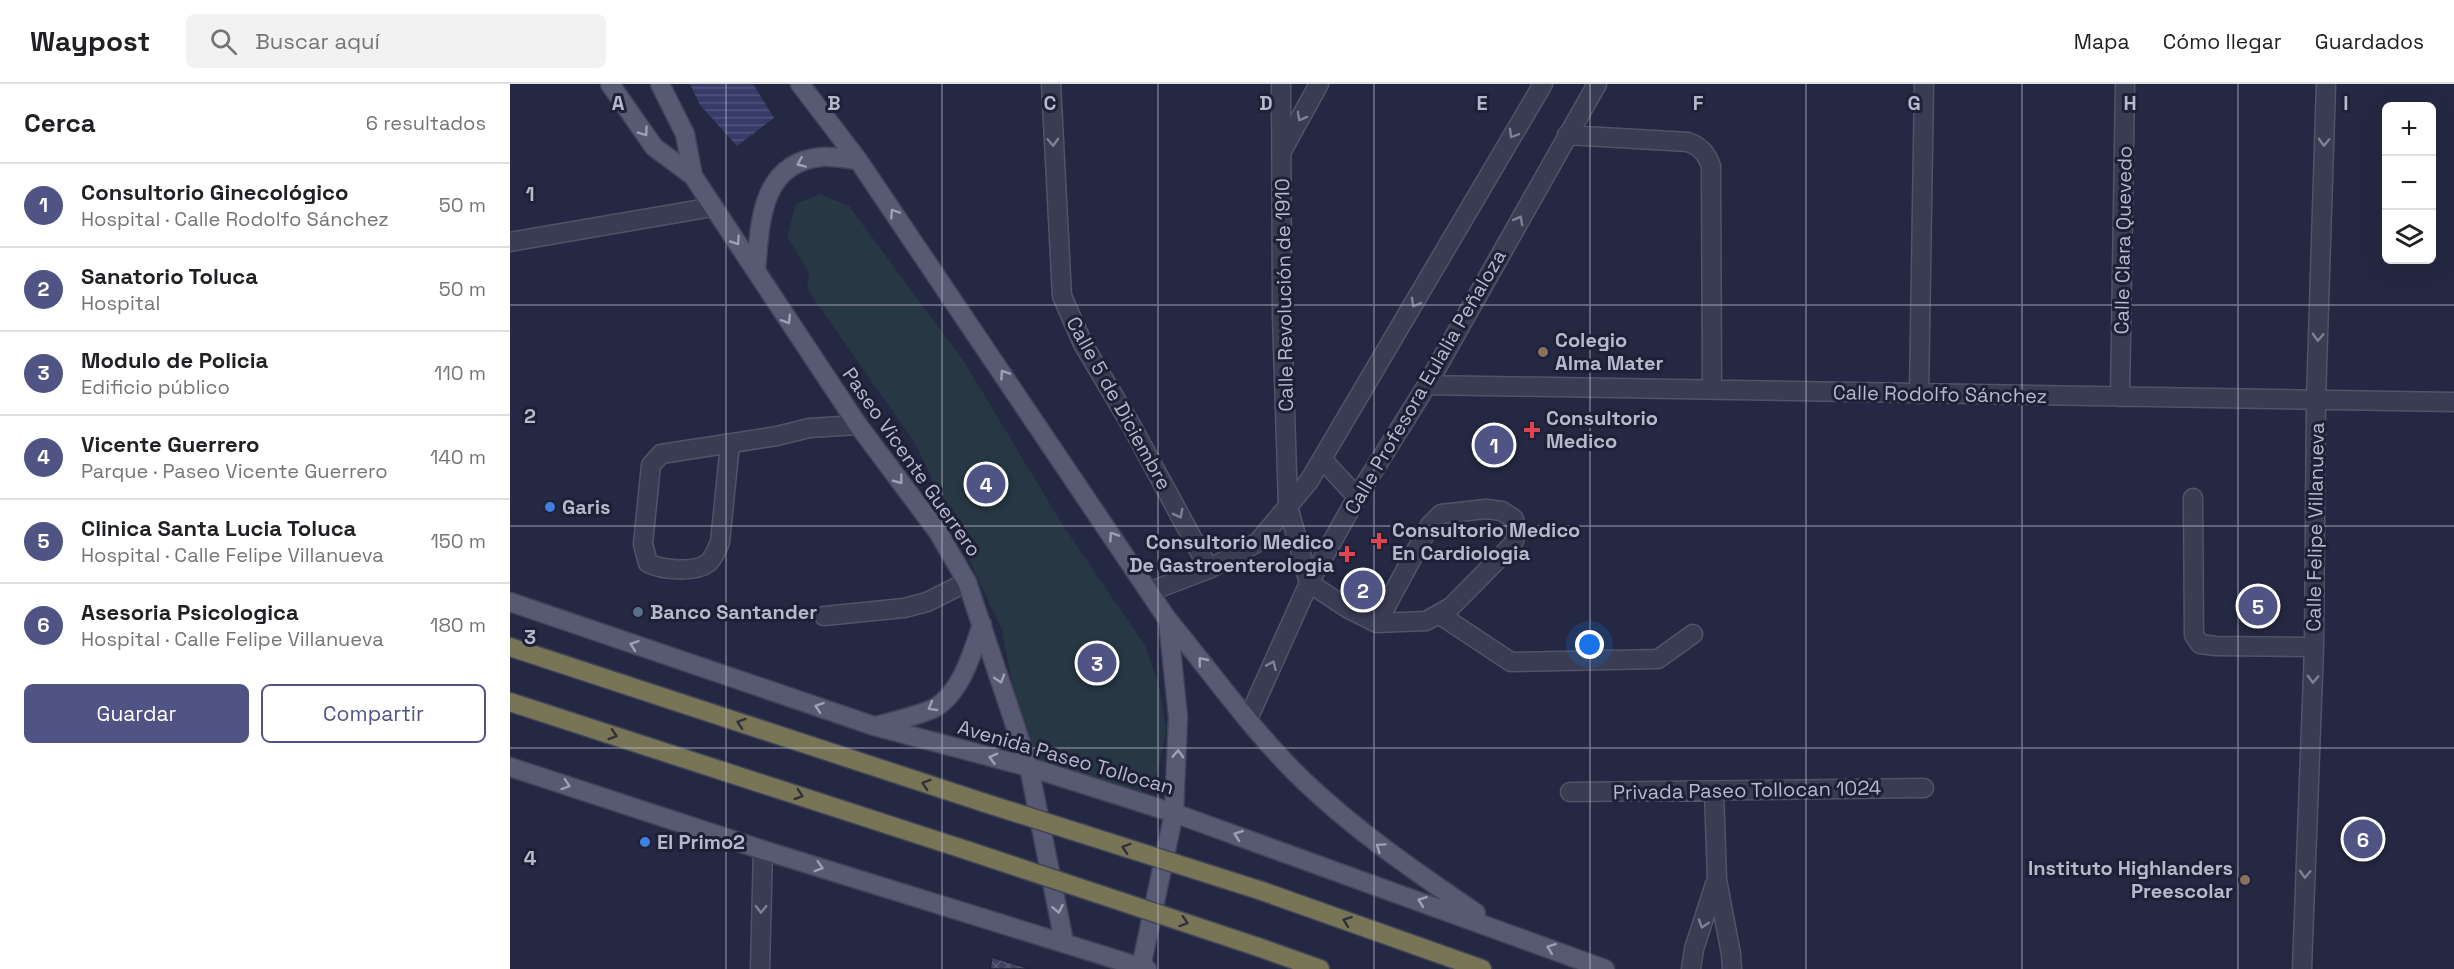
<!DOCTYPE html>
<html lang="es">
<head>
<meta charset="utf-8">
<style>
	:root { --surface:#fff; --page:#f2f2f2; --text:#202124; --muted:#757577; --line:#e0e0e0; --accent:#505485 }
	body { margin:0; font-family:"Space Grotesk",sans-serif; background:var(--page); color:var(--text) }
	.controls { position:absolute; right:18px; top:18px; display:grid; overflow:hidden; border-radius:9px; box-shadow:0 6px 24px #0002 }
	.controls button { width:54px; height:54px; display:grid; place-items:center; padding:0; border:0; border-bottom:2px solid var(--line); background:var(--surface); color:var(--text); font:30px sans-serif }
	.you { position:absolute; left:1080px; top:561px; width:21px; height:21px; margin:-15px; border:4px solid #fff; border-radius:50%; background:#1a73e8; box-shadow:0 0 0 9px #1a73e833 }
	.badge { display:grid; place-items:center; width:39px; height:39px; border-radius:50%; background:var(--accent); color:#fff; font-size:20px; font-weight:700 }
	.pin { position:absolute; translate:-50% -50%; border:3px solid #fff; box-shadow:0 2px 6px #0006 }
	.list { margin:0; padding:0; list-style:none }
	h2 { display:flex; justify-content:space-between; align-items:center; height:78px; margin:0; padding:0 24px; font-size:26px }
	h2 small { font-size:20px; font-weight:400; color:var(--muted) }
	.list li { display:grid; grid-template-columns:39px 1fr auto; gap:18px; align-items:center; box-sizing:border-box; height:84px; padding:0 24px; border-top:2px solid var(--line) }
	.list b { display:block; font-size:22px; white-space:nowrap }
	.list p { margin:0; font-size:20px; white-space:nowrap; color:var(--muted) }
	.list em { font-size:20px; font-style:normal; color:var(--muted) }
	.actions { display:flex; gap:12px; padding:18px 24px }
	.actions a { flex:1; padding:14px 0; border:2px solid var(--accent); border-radius:9px; text-align:center; font-size:21px; color:var(--accent) }
	.actions .main { background:var(--accent); color:#fff }
	.icon { flex:none; width:33px; height:33px; fill:none; stroke:currentColor; stroke-width:2; stroke-linecap:round; stroke-linejoin:round }
	.map { position:relative; flex:none; width:1944px; height:885px; overflow:hidden }
	header { display:flex; align-items:center; gap:36px; box-sizing:border-box; height:84px; padding:0 30px; background:var(--surface); border-bottom:2px solid var(--line) }
	header strong { font-size:28px }
	nav { display:flex; gap:33px; margin-inline-start:auto; font-size:21px }
	.search { width:420px; height:54px; background:var(--page); display:flex; align-items:center; gap:15px; box-sizing:border-box; padding:0 21px; border-radius:9px; color:var(--muted); font-size:22px }
	main { display:flex }
	aside { flex:1; background:var(--surface) }
	.map>svg:first-child { display:block }
</style>
</head>
<body>
<header>
<strong>Waypost</strong>
<div class="search"><svg class="icon" aria-label="search" viewBox="0 0 24 24"><circle cx="10" cy="10" r="6"/><path d="M15 15l6 6"/></svg>Buscar aquí</div>
<nav><a>Mapa</a><a>Cómo llegar</a><a>Guardados</a></nav>
</header>
<main>
<aside>
<h2>Cerca<small>6 resultados</small></h2>
<ul class="list">
<li><span class="badge">1</span><div><b>Consultorio Ginecológico</b><p>Hospital · Calle Rodolfo Sánchez</p></div><em>50 m</em></li>
<li><span class="badge">2</span><div><b>Sanatorio Toluca</b><p>Hospital</p></div><em>50 m</em></li>
<li><span class="badge">3</span><div><b>Modulo de Policia</b><p>Edificio público</p></div><em>110 m</em></li>
<li><span class="badge">4</span><div><b>Vicente Guerrero</b><p>Parque · Paseo Vicente Guerrero</p></div><em>140 m</em></li>
<li><span class="badge">5</span><div><b>Clinica Santa Lucia Toluca</b><p>Hospital · Calle Felipe Villanueva</p></div><em>150 m</em></li>
<li><span class="badge">6</span><div><b>Asesoria Psicologica</b><p>Hospital · Calle Felipe Villanueva</p></div><em>180 m</em></li>
</ul>
<div class="actions"><a class="main">Guardar</a><a>Compartir</a></div>
</aside>
<div class="map">
<svg width="1944" height="885" viewBox="0 0 1944 885">
	<defs>
		<pattern id="water-rules" width="6" height="5" patternUnits="userSpaceOnUse" patternTransform="scale(1.5)"><rect width="6" height="5" fill="#363b68"/><path d="M0 2.5h6" fill="none" stroke="#51557c"/></pattern>
		<pattern id="building-cross-hatch" width="8" height="8" patternUnits="userSpaceOnUse" patternTransform="scale(1.5)"><rect width="8" height="8" fill="#3f4260"/><path d="M0 0l8 8M0 8l8-8" fill="none" stroke="#585b76"/></pattern>
	</defs>
	<rect width="100%" height="100%" fill="#252842"/>
	<path fill="#273743" d="M310,110L339,122L455,279L552,440L636,563L650,607L656,645L648,688L628,711L528,677L507,626L492,546L405,359L297,205L299,189L277,152L286,120Z"/>
	<path fill="url(#water-rules)" d="M180,0H243L264,34L227,62L190,21Z"/>
	<path fill="url(#building-cross-hatch)" stroke="#202239" stroke-width="1.5" d="M591,561L605,581L584,596L570,576Z
		M482,873L521,885H480Z"/>
	<g fill="none" stroke-linecap="round" stroke-linejoin="round">
		<defs>
			<path id="minor" d="M541,0L552,212L573,260L621,341L699,485
				M771,0L772,231L778,422L799,499L837,524L867,539L916,537L941,523L1003,460L1007,447L1004,435L992,427L976,425L931,430L920,441L867,539
				M1057,51L1178,58C1191,63 1196,69 1201,82L1202,306
				M772,67L809,0
				M0,158L203,123
				M917,301L1944,318
				M1409,310L1414,0
				M1610,313L1615,0
				M220,360L210,458C207,465 204,474 198,479C185,489 151,486 138,479L133,460L141,381L151,370L267,352L299,344L348,341
				M813,376L847,413
				M1683,414L1684,551L1690,560L1706,562L1804,563
				M641,507L699,485L748,458L799,397L1033,0
				M930,531L1001,578L1148,575L1183,550
				M314,532L394,524L417,518L457,498
				M738,635L799,499L847,413L917,301L1087,0
				M1204,707L1207,796L1221,870L1222,885
				M1060,708L1414,704
				M250,885L253,766
				M1181,885L1184,865L1205,800
				M1792,885L1804,563L1806,316L1816,0"/>
			<path id="major" d="M100,0L144,63L183,92
				M150,0L175,50L183,92L348,341L428,448L457,498L519,683L554,858
				M290,0L348,76L658,536L668,633L664,729L631,883
				M246,187C250,140 250,79 311,73C323,72 336,75 348,76
				M0,518L364,642L519,683L664,729L1095,885
				M658,536C703,590 745,651 796,699C850,750 905,787 966,829
				M366,642C383,637 403,633 420,626C450,614 463,567 472,540
				M0,683L253,766L637,885"/>
			<path id="highway" d="M0,563L472,718
				M0,618L459,767
				M752,807L972,885
				M748,863L810,885"/>
		</defs>
		<use href="#minor" stroke="#515369" stroke-width="21"/>
		<use href="#major" stroke="#404258" stroke-width="21"/>
		<use href="#highway" stroke="#414359" stroke-width="21"/>
		<use href="#minor" stroke="#393c52" stroke-width="18"/>
		<use href="#major" stroke="#575a72" stroke-width="18"/>
		<use href="#highway" stroke="#787556" stroke-width="18"/>
		<defs>
			<path id="highway-bridge" d="M472,718L752,807
				M459,767L748,863"/>
		</defs>
		<use href="#highway-bridge" stroke="#414359" stroke-width="21" stroke-linecap="butt"/>
		<use href="#highway-bridge" stroke="#787556" stroke-width="18"/>
	</g>
	<defs><path id="oneway-chevron" d="M-2-3.5L2.5 0L-2 3.5" fill="none" stroke-width="1.6" stroke-linecap="round" stroke-linejoin="round" transform="scale(1.5)"/></defs>
	<g stroke="#7e8095">
		<use href="#oneway-chevron" transform="translate(791 33) rotate(119)"/>
		<use href="#oneway-chevron" transform="translate(1003 50) rotate(120)"/>
		<use href="#oneway-chevron" transform="translate(543 58) rotate(88)"/>
		<use href="#oneway-chevron" transform="translate(1814 58) rotate(92)"/>
		<use href="#oneway-chevron" transform="translate(1009 136) rotate(-61)"/>
		<use href="#oneway-chevron" transform="translate(905 219) rotate(120)"/>
		<use href="#oneway-chevron" transform="translate(1808 253) rotate(92)"/>
		<use href="#oneway-chevron" transform="translate(669 430) rotate(62)"/>
		<use href="#oneway-chevron" transform="translate(762 581) rotate(-66)"/>
		<use href="#oneway-chevron" transform="translate(1803 595) rotate(92)"/>
		<use href="#oneway-chevron" transform="translate(1795 790) rotate(92)"/>
		<use href="#oneway-chevron" transform="translate(251 825) rotate(91)"/>
		<use href="#oneway-chevron" transform="translate(1193 840) rotate(108)"/>
	</g>
	<g stroke="#9ea0b6">
		<use href="#oneway-chevron" transform="translate(134 48) rotate(55)"/>
		<use href="#oneway-chevron" transform="translate(291 79) rotate(157)"/>
		<use href="#oneway-chevron" transform="translate(384 129) rotate(-124)"/>
		<use href="#oneway-chevron" transform="translate(226 157) rotate(56)"/>
		<use href="#oneway-chevron" transform="translate(277 236) rotate(58)"/>
		<use href="#oneway-chevron" transform="translate(494 290) rotate(-124)"/>
		<use href="#oneway-chevron" transform="translate(389 396) rotate(53)"/>
		<use href="#oneway-chevron" transform="translate(603 452) rotate(-124)"/>
		<use href="#oneway-chevron" transform="translate(124 561) rotate(-161)"/>
		<use href="#oneway-chevron" transform="translate(692 577) rotate(-129)"/>
		<use href="#oneway-chevron" transform="translate(490 595) rotate(72)"/>
		<use href="#oneway-chevron" transform="translate(309 623) rotate(-161)"/>
		<use href="#oneway-chevron" transform="translate(422 623) rotate(150)"/>
		<use href="#oneway-chevron" transform="translate(668 670) rotate(-88)"/>
		<use href="#oneway-chevron" transform="translate(483 674) rotate(-165)"/>
		<use href="#oneway-chevron" transform="translate(56 701) rotate(18)"/>
		<use href="#oneway-chevron" transform="translate(728 751) rotate(-160)"/>
		<use href="#oneway-chevron" transform="translate(870 763) rotate(-145)"/>
		<use href="#oneway-chevron" transform="translate(309 783) rotate(17)"/>
		<use href="#oneway-chevron" transform="translate(912 817) rotate(-160)"/>
		<use href="#oneway-chevron" transform="translate(548 825) rotate(79)"/>
		<use href="#oneway-chevron" transform="translate(1041 864) rotate(-159)"/>
	</g>
	<g stroke="#30313d">
		<use href="#oneway-chevron" transform="translate(231 639) rotate(-162)"/>
		<use href="#oneway-chevron" transform="translate(103 651) rotate(18)"/>
		<use href="#oneway-chevron" transform="translate(416 700) rotate(-162)"/>
		<use href="#oneway-chevron" transform="translate(289 711) rotate(18)"/>
		<use href="#oneway-chevron" transform="translate(616 764) rotate(-162)"/>
		<use href="#oneway-chevron" transform="translate(837 837) rotate(-160)"/>
		<use href="#oneway-chevron" transform="translate(674 838) rotate(18)"/>
	</g>
	<path fill="none" stroke="#b6b8cc" stroke-width="1.5" stroke-opacity="0.55" d="M216,0V885M432,0V885M648,0V885M864,0V885M1080,0V885M1296,0V885M1512,0V885M1728,0V885M0,221H1944M0,442H1944M0,664H1944"/>
	<g fill="#8d6e63" stroke="#1e2037" stroke-width="2">
		<circle cx="1033" cy="268" r="6"/>
		<circle cx="1735" cy="796" r="6"/>
	</g>
	<g fill="#e0444e" stroke="#1e2037" stroke-width="2">
		<path d="M1019 337h6v6h6v6h-6v6h-6v-6h-6v-6h6z"/>
		<path d="M866 448h6v6h6v6h-6v6h-6v-6h-6v-6h6z"/>
		<path d="M834 461h6v6h6v6h-6v6h-6v-6h-6v-6h6z"/>
	</g>
	<g fill="#3f7fe0" stroke="#1e2037" stroke-width="2">
		<circle cx="40" cy="423" r="6"/>
		<circle cx="135" cy="758" r="6"/>
	</g>
	<circle fill="#5c6f8a" stroke="#1e2037" stroke-width="2" cx="128" cy="528" r="6"/>
	<g text-anchor="middle" dominant-baseline="central" stroke-width="6" stroke-linejoin="round" paint-order="stroke">
		<g font-size="20" fill="#b6b8cc" stroke="#1e2037">
			<text transform="translate(1613 156) rotate(-89)">Calle Clara Quevedo</text>
			<text transform="translate(774 211) rotate(-91)">Calle Revolución de 1910</text>
			<text transform="translate(915 298) rotate(-60)">Calle Profesora Eulalia Peñaloza</text>
			<text transform="translate(1430 310) rotate(1)">Calle Rodolfo Sánchez</text>
			<text transform="translate(609 319) rotate(61)">Calle 5 de Diciembre</text>
			<text transform="translate(402 378) rotate(55)">Paseo Vicente Guerrero</text>
			<text transform="translate(1805 443) rotate(-89)">Calle Felipe Villanueva</text>
			<text transform="translate(556 673) rotate(16)">Avenida Paseo Tollocan</text>
			<text transform="translate(1237 706) rotate(-1)">Privada Paseo Tollocan 1024</text>
		</g>
		<g font-size="20" font-weight="bold" fill="#b6b8cc" stroke="#1e2037" text-anchor="start">
			<text x="1045" y="256">Colegio<tspan x="1045" dy="23">Alma Mater</tspan></text>
			<text x="1036" y="334">Consultorio<tspan x="1036" dy="23">Medico</tspan></text>
			<text x="52" y="423">Garis</text>
			<text x="882" y="446">Consultorio Medico<tspan x="882" dy="23">En Cardiologia</tspan></text>
			<text x="824" y="458" text-anchor="end">Consultorio Medico<tspan x="824" dy="23">De Gastroenterologia</tspan></text>
			<text x="140" y="528">Banco Santander</text>
			<text x="147" y="758">El Primo2</text>
			<text x="1723" y="784" text-anchor="end">Instituto Highlanders<tspan x="1723" dy="23">Preescolar</tspan></text>
		</g>
	</g>
	<g font-size="20" text-anchor="middle" font-weight="bold" fill="#b6b8cc" stroke="#1e2037" stroke-width="6" stroke-linejoin="round" paint-order="stroke">
		<text x="108" y="26">A</text>
		<text x="324" y="26">B</text>
		<text x="540" y="26">C</text>
		<text x="756" y="26">D</text>
		<text x="972" y="26">E</text>
		<text x="1188" y="26">F</text>
		<text x="1404" y="26">G</text>
		<text x="1620" y="26">H</text>
		<text x="1836" y="26">I</text>
		<text x="20" y="117">1</text>
		<text x="20" y="339">2</text>
		<text x="20" y="560">3</text>
		<text x="20" y="781">4</text>
	</g>
</svg>
<div class="controls">
<button>+</button>
<button>−</button>
<button><svg class="icon" aria-label="layers" viewBox="0 0 24 24"><path d="M12 4l9 5-9 5-9-5zM3 14l9 5 9-5"/></svg></button>
</div>
<div class="you"></div>
<div class="pin badge" style="left:984px;top:361px">1</div>
<div class="pin badge" style="left:853px;top:506px">2</div>
<div class="pin badge" style="left:587px;top:579px">3</div>
<div class="pin badge" style="left:476px;top:400px">4</div>
<div class="pin badge" style="left:1748px;top:522px">5</div>
<div class="pin badge" style="left:1853px;top:755px">6</div>
</div>
</main>
</body>
</html>
